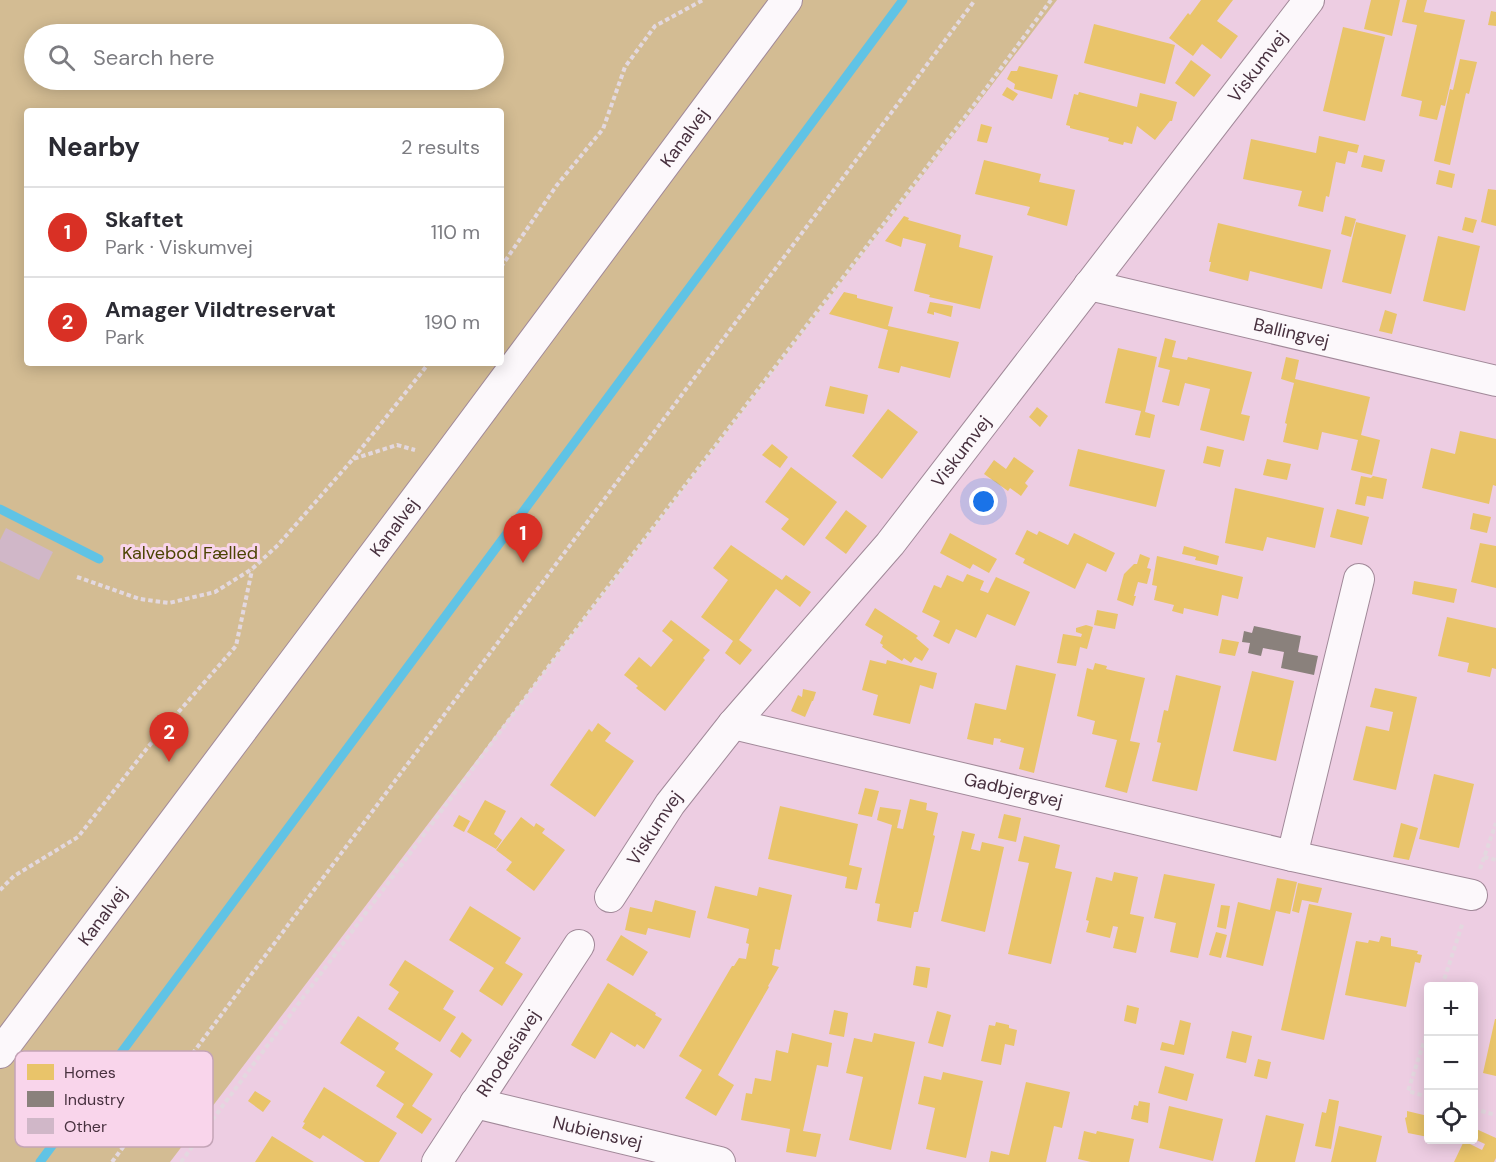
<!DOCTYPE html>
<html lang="en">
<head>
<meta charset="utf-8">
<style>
	:root { --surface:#fff; --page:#f2f2f3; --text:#2b2b33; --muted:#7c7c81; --line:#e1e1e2; --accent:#d93025 }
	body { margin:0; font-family:"DM Sans",sans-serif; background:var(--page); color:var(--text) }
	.controls { position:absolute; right:18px; bottom:18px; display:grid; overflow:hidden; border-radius:6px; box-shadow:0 3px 15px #0003 }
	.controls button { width:54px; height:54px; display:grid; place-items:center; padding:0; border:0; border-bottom:2px solid var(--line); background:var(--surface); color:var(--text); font:30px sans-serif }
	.you { position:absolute; left:984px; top:502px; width:21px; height:21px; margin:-15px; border:4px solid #fff; border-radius:50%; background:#1a73e8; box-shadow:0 0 0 9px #1a73e833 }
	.badge { display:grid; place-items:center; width:39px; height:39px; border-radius:50%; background:var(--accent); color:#fff; font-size:20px; font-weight:700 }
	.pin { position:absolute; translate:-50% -50px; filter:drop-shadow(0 2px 3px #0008) }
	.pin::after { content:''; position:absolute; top:32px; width:21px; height:18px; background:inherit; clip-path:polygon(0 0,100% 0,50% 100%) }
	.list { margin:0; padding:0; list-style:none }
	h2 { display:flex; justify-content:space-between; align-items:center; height:78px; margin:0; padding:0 24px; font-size:26px }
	h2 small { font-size:20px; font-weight:400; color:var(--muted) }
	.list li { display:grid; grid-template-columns:39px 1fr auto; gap:18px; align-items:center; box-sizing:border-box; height:90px; padding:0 24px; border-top:2px solid var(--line) }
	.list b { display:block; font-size:22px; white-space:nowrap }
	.list p { margin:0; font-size:20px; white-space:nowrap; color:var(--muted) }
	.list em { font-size:20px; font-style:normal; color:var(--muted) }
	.icon { flex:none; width:33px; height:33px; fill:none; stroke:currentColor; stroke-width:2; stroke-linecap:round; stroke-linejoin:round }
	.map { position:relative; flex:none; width:1496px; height:1162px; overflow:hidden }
	.search { position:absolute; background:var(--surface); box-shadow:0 3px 15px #0003; left:24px; top:24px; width:480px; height:66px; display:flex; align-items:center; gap:15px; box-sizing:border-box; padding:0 21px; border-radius:33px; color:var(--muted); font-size:22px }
	.panel { position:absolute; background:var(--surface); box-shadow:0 3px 15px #0003; left:24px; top:108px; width:480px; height:258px; border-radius:6px }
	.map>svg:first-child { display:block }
</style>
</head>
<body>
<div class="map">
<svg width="1496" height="1162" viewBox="0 0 1496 1162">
	<rect width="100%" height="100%" fill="#edcde2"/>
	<path fill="#d3bc93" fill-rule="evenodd" d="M0,0H1057L170,1162H0ZM34,34H494V80H34ZM27,111H501V363H27Z"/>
	<path fill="#e9c46a" d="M1201,0H1233L1217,21L1238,36L1221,59L1202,44L1193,56L1169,38L1188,13L1190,15Z
		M1371,0H1400L1392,36L1364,29Z
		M1407,0H1427L1424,12L1465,20L1445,106L1441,105L1437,120L1419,116L1422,101L1401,96L1417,25L1402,22Z
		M1491,11L1496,12V26L1488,25Z
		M1094,24L1175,45L1165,84L1084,63Z
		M1343,27L1385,37L1365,121L1323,111Z
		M1460,59L1477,62L1469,94L1466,93L1450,165L1434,161L1450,89L1453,90Z
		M1191,60L1211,75L1194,97L1175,83Z
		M1019,66L1058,75L1052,99L1014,89L1015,84L1007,79L1011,71H1017Z
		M1007,87L1018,94L1013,101L1002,95Z
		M1079,92L1137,107L1140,93L1177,102L1172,121H1170L1155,140L1137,126L1132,144L1124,142L1123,145L1108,141L1109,138L1070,128V126L1066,125L1074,94L1078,95Z
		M981,124L992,127L987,143L977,141Z
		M1319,136L1359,145L1357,153L1348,151L1345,164L1336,162L1329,197L1326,196L1323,212L1298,206L1302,191L1243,179L1251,139L1316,153Z
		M1364,155L1385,160L1382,172L1361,167Z
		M984,160L1041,174L1039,182L1075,190L1067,226L1027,215L1030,207L975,194Z
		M1439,170L1455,174L1452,188L1436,184Z
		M1488,189L1496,190V226L1481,222Z
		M904,216L909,218L908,220L961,235L959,247L993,256L980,309L929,297L930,295L914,291L926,244L903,238L901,247L885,241Z
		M1345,216L1356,219L1351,237L1341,234Z
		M1465,217L1477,220L1473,233L1462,230Z
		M1356,222L1406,235L1391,294L1342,282Z
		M1218,223L1331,250L1322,289L1250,271L1248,281L1209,271L1211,262H1209Z
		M1438,236L1480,246L1465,311L1423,301Z
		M844,292L857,295V298L893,307L888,326L959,342L950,378L901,366L899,373L878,368L888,330L829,314Z
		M930,302L953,306L951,317L934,312V315L927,313Z
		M1385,310L1397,314L1392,334L1379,331Z
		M1165,338L1176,341L1172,357L1187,360L1188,357L1252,372L1241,414L1250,416L1244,441L1200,430L1210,389L1185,383L1179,406L1162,402L1170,370L1158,367Z
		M1118,348L1157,357L1145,412L1155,415L1150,438L1135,435L1141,411L1105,403Z
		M1286,357L1299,360L1295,379L1370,397L1361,435L1380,440L1372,475L1351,470L1358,440L1322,432L1318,450L1283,442L1287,424L1285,423L1294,383L1281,379Z
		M830,386L868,395L864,414L825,406Z
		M1037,407L1048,416L1040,427L1029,417Z
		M888,409L918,432L882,479L852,456Z
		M1460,431L1496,439V486L1493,485L1489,504L1422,488L1431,448L1455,454Z
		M772,444L788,457L780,468L762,455Z
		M1207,446L1224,450L1220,467L1203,463Z
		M1078,449L1165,470L1156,507L1069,486Z
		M1014,457L1034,471L1025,483L1028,486L1021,496L1010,488L1008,491L984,474L994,460L1006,469Z
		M1267,459L1291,464L1287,480L1263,475Z
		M791,467L837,502L804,546L781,529L789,519L765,502Z
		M1361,476L1371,478L1373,476L1387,479L1383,499L1367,496L1365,506L1355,504Z
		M1235,488L1324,508L1315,548L1267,537L1263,551L1225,543Z
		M1337,509L1369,517L1362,545L1330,537Z
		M846,510L867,526L846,554L825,538Z
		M1473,513L1491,517L1487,533L1470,529Z
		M1027,530L1037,535L1039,531L1068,545L1074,533L1115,553L1106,572L1087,563L1075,589L1023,563L1025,559L1015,554Z
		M950,533L997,559L989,573L973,564L970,569L940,553Z
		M1480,543L1496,546V588L1471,582Z
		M731,545L782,580L786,575L811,592L800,607L776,589L739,640L752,650L740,665L725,653L733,641L701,617L728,580L713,568Z
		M1184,546L1219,556L1217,565L1195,560L1196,557L1182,554Z
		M1140,554L1150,558L1147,568L1151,569L1147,584L1138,582L1134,596H1136L1133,606L1117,600L1124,574L1134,564H1137Z
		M1157,556L1243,577L1238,599L1222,595L1218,616L1184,608L1183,614L1172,611L1174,605L1154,600L1157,586L1152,585Z
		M967,574L984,581L980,590L988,593L996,577L1030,592L1015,626L987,614L976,638L956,629L949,644L933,636L940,621L922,612L934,585L941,588L947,575L963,582Z
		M1414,581L1457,589L1454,603L1412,594Z
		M875,608L918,636L916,638L929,649L922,661L915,657L911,663L904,658L902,661L882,647L883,645L880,643L883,636L865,625Z
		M1097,610L1118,614L1115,629L1094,625Z
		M1447,617L1496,628V669L1492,668L1490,677L1467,672L1469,663L1438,656Z
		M671,620L710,650L703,658L705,660L665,711L636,688L638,686L624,675L639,657L651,667L673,640L662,631Z
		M1086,625L1093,627L1087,649L1080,647L1076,666L1057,663L1063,634L1081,637L1082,634L1076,632V628Z
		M1222,639L1239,642L1235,656L1219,653Z
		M870,660L886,664L887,660L937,673L933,689L920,685L910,724L873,715L878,695L862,690Z
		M1095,663L1107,666L1106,669L1145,678L1130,741L1140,743L1127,793L1105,787L1117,740L1092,734L1095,721L1077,716L1087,668L1093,670Z
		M1016,665L1056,674L1034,773L1019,769L1024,748L1000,742L1001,739L994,738L993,745L967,739L975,703L1006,710Z
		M1252,671L1294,681L1276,761L1233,751Z
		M1176,675L1221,686L1197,791L1152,781L1161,743L1157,742L1164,710L1168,711Z
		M1375,688L1417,697L1396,790L1353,780L1366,726L1389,731L1393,712L1370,707Z
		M803,689L816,692L813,701H812L805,717L791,711L798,695L802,697Z
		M598,723L611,733L605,741L634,761L595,817L550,785L589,729L592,732Z
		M1434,774L1474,784L1459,848L1419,839Z
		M865,788L879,791L872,817L858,814Z
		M910,799L927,803L926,810L938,813L933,835L935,836L918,912H914L911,928L877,921L880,904L875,903L892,825L877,820L880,807L901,810L897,828L903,829Z
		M485,800L506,811L494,834L502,840L496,849L467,832Z
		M780,806L858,824L849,865L862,868L857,890L845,888L847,877L768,859Z
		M1004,814L1021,818L1016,842L998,838Z
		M459,815L470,821L464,832L453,826Z
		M521,817L534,827L536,823L545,829L542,833L565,850L534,891L506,870L512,862L496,850Z
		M1401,823L1418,828L1409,860L1393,857Z
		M962,831L975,834L971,849L980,851L982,842L1004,847L985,932L941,921Z
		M1024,836L1060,845L1055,868L1072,872L1051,964L1008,954L1029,863L1018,861Z
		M1114,872L1138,877L1130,914L1144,917L1136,953L1113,948L1118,927L1113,926L1110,938L1086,932L1089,921L1086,920L1096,877L1112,881Z
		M1164,874L1215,884L1198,958L1170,952L1176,923L1154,918Z
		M1277,878L1297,882L1290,914L1276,911L1263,966L1226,957L1238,902L1270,910Z
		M1298,883L1322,888L1318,903L1302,900L1299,913L1292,911Z
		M715,886L757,896L759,887L792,895L780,950L775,949L772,965L779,967L768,986L769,987L718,1075L734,1085L716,1116L685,1098L702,1070L679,1056L732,966H734L739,958L746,959L749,944L746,943L749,929L707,918Z
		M655,900L696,911L690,938L648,928L646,935L625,930L630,907L652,912Z
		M1309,904L1352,913L1324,1040L1281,1030Z
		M1221,905L1230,906L1226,929L1217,927Z
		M470,906L521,938L505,963L523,974L502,1006L479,991L494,968L449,940Z
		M1216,932L1227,935L1221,958L1209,955Z
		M621,935L648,952L633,976L606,960Z
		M1381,936L1391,938V946L1418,951L1417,954L1422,955L1420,963L1415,962L1406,1007L1345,995L1356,941L1368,943L1369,940L1379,942Z
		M405,960L454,991L443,1009L456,1017L440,1042L388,1009L399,992L389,985Z
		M916,966L930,968L927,988L913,985Z
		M608,983L656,1013L655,1015L662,1019L644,1049L637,1044L635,1047L611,1032L595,1059L571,1045Z
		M1127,1005L1139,1008L1136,1024L1124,1021Z
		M834,1010L848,1013L844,1037L829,1034Z
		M937,1011L951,1015L943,1047L928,1043Z
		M358,1016L399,1043L395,1049L433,1074L412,1106L432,1119L422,1134L396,1117L404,1104L376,1086L385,1072L340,1043Z
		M1495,1019H1496V1076L1483,1073Z
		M1180,1020L1191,1023L1184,1055L1160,1050L1162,1042L1174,1045Z
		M996,1022L1009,1025V1028L1017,1030L1014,1046L1005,1044L1001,1065L981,1061L989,1025L995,1026Z
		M1232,1031L1252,1036L1246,1063L1226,1058Z
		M462,1032L472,1040L460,1058L450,1051Z
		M792,1033L832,1043L828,1067L817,1065L803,1131L821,1134L816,1157L786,1152L790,1129L741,1120L746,1093L752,1094L755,1078L771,1081L776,1050L788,1053Z
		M874,1033L915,1042L891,1150L849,1140L863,1077L846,1073L854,1038L872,1042Z
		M1258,1059L1271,1062L1267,1079L1254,1076Z
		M1165,1066L1194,1074L1187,1101L1158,1093Z
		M943,1072L983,1081L966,1158L926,1149L935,1108L918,1104L924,1076L941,1080Z
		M1026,1082L1070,1092L1062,1128L1054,1126L1046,1162H989L991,1151L1009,1155Z
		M324,1087L397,1133L379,1162H365L323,1135L320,1139L302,1128L305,1123L303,1122Z
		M255,1091L271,1101L263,1112L248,1101Z
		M1329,1099L1339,1101L1331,1149L1315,1146L1322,1112L1326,1113Z
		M1139,1101L1150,1103L1148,1123L1131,1119L1134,1105L1138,1106Z
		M1169,1106L1223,1119L1213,1161L1159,1148Z
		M1407,1111L1428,1116V1137L1408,1133L1405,1118L1407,1117Z
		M1266,1115L1304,1124L1295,1162H1255Z
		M1339,1126L1382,1136L1376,1162H1331Z
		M1474,1128L1496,1138V1158L1494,1162H1454L1464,1141L1482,1150L1485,1144L1474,1139Z
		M1084,1131L1096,1134L1097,1131L1134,1139L1129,1162H1091L1078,1159Z
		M272,1136L314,1162H255Z"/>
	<path fill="#8a817c" d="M1254,626L1301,636L1298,652L1318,656L1314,675L1281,668L1284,652L1263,648L1261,656L1248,653L1250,643L1242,642L1244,631L1252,633Z"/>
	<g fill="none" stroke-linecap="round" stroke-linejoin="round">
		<path stroke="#60c3e5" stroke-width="9" d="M0,509L99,559
			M40,1162L903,0"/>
	</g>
	<path fill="#d0b7c8" d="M6,528L53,552L39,580L0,561V540Z"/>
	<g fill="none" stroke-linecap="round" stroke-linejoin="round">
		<defs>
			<g id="minor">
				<path id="s1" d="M1089,285L1496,381"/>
				<path id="s2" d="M733,724L1292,856L1472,895"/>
				<path d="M1292,856L1359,579"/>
				<path id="s3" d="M610,897L670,804L733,724L890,544L1309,0"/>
				<path id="s4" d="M0,1053L447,457L787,0"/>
				<path id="s5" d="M475,1103L720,1162"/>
				<path id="s6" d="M437,1162L579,945"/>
			</g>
		</defs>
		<use href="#minor" stroke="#a18999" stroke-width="32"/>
		<path stroke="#e3d8df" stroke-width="4" stroke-dasharray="4.5 3" stroke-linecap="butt" d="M501,267L557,185L603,129L625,67L655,26L703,0
			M353,459L429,363
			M77,577L140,599L169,603L215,592L252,569L278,545L353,459L397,445L415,450
			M1484,857L1496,860
			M1480,869L1496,823
			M0,890L14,876L78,837L148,747L236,646L252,570
			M1442,986L1463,922
			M1428,1029L1408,1091L1428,1097
			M1474,1109L1496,1115
			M112,1162L975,0
			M181,1162L592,608L971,109L1051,0"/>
		<use href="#minor" stroke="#fcf8fb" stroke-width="30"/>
	</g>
	<g text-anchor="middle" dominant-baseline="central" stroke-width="6" stroke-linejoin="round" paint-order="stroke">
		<g font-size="18" fill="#48313f" stroke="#f9d5eb">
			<text stroke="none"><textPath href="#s3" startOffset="1054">Viskumvej</textPath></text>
			<text stroke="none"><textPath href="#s4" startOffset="1143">Kanalvej</textPath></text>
			<text stroke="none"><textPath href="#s1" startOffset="208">Ballingvej</textPath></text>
			<text stroke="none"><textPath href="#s3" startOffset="568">Viskumvej</textPath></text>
			<text stroke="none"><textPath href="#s4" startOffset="657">Kanalvej</textPath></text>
			<text stroke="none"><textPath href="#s2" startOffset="288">Gadbjergvej</textPath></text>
			<text stroke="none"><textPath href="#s3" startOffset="82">Viskumvej</textPath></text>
			<text stroke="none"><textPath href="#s4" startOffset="171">Kanalvej</textPath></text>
			<text stroke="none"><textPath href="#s6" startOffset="130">Rhodesiavej</textPath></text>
			<text stroke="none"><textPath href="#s5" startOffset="126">Nubiensvej</textPath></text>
		</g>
		<g font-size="18" fill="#4c4404" stroke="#f9d5eb">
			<text x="190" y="553">Kalvebod Fælled</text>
		</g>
	</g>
	<rect x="15" y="1051" width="198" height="96" rx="9" fill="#f9d5eb" stroke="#c4a4b7" stroke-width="1.5"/>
	<rect x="27" y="1064" width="27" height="16" fill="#e9c46a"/>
	<rect x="27" y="1091" width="27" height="16" fill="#8a817c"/>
	<rect x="27" y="1118" width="27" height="16" fill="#d0b7c8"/>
	<g font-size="16" fill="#48313f">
		<text x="64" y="1078">Homes</text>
		<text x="64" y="1105">Industry</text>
		<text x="64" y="1132">Other</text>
	</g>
</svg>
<div class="controls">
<button>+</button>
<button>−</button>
<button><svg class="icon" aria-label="locate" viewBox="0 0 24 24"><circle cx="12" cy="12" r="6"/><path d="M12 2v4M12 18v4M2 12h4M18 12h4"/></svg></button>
</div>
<div class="you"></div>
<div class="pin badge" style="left:523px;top:563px">1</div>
<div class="pin badge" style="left:169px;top:762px">2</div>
<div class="search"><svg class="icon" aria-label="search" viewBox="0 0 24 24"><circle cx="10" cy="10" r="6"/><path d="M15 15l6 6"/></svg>Search here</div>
<section class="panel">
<h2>Nearby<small>2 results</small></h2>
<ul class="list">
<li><span class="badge">1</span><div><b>Skaftet</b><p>Park · Viskumvej</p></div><em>110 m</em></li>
<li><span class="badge">2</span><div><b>Amager Vildtreservat</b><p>Park</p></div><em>190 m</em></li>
</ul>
</section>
</div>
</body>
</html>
